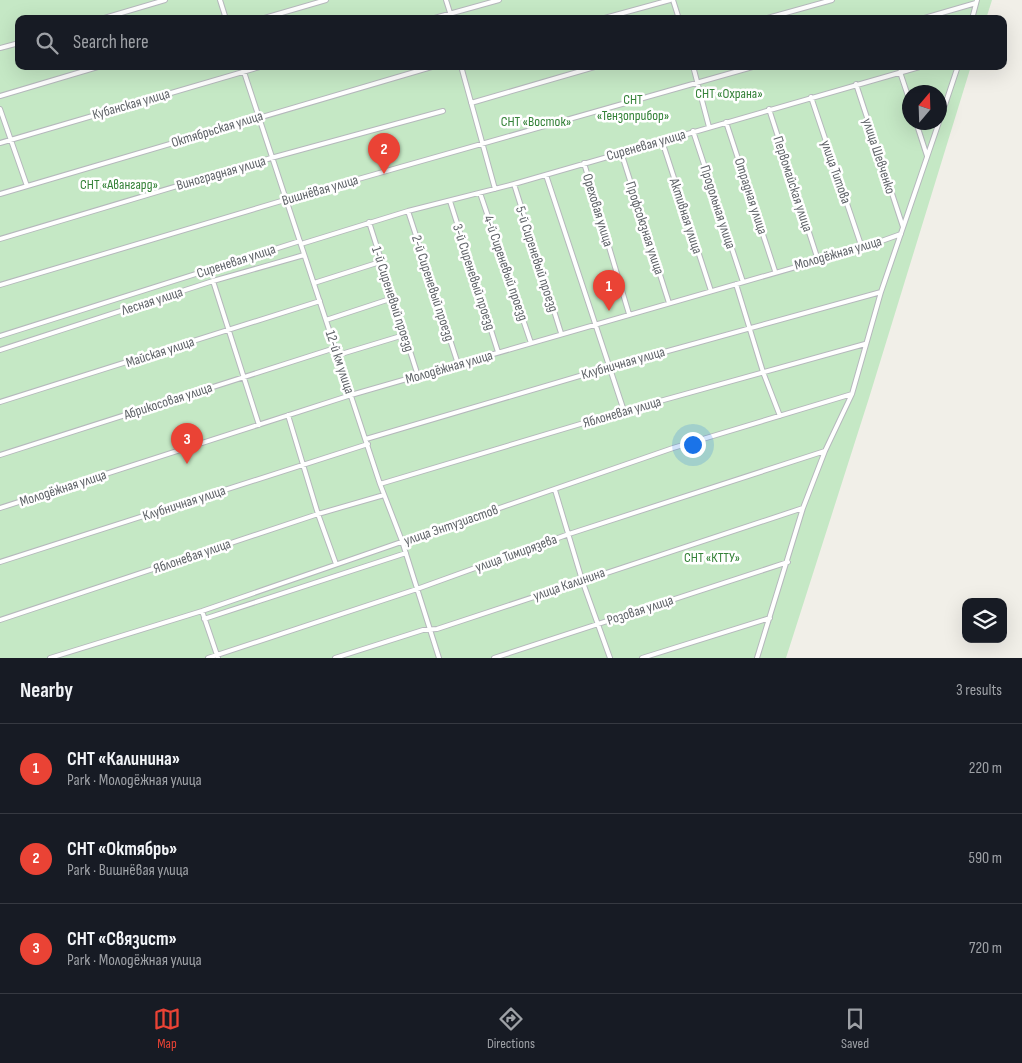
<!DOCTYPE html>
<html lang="en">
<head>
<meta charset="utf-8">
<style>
	:root { --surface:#171b24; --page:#242831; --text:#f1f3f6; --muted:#9ea1a6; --line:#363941; --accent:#ea4335 }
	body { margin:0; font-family:"Sofia Sans Condensed",sans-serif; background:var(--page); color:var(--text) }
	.controls { position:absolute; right:15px; bottom:15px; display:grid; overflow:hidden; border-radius:10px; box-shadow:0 5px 20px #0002 }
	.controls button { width:45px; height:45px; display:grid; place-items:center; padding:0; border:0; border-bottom:1px solid var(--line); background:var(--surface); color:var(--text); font:25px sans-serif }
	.compass { position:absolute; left:902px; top:85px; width:45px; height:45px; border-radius:50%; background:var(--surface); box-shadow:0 5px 20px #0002; rotate:19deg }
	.you { position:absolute; left:692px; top:444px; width:18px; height:18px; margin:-12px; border:4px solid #fff; border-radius:50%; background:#1a73e8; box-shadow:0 0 0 8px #1a73e833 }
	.badge { display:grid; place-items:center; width:32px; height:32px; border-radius:50%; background:var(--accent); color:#fff; font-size:16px; font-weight:700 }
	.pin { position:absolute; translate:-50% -41px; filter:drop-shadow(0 1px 2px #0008) }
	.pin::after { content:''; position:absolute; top:26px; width:18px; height:15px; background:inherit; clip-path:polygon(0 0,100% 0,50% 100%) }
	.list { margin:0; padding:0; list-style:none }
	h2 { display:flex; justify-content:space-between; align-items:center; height:65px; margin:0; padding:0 20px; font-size:21px }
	h2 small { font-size:16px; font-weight:400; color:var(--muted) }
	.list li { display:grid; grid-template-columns:32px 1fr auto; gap:15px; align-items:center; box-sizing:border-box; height:90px; padding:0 20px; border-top:1px solid var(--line) }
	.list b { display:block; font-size:19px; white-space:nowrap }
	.list p { margin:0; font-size:16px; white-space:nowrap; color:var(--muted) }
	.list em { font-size:16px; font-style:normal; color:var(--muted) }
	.icon { flex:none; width:28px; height:28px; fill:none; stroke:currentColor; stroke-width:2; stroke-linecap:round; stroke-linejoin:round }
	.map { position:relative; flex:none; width:1022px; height:658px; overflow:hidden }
	.search { position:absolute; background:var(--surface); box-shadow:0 5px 20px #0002; left:15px; right:15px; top:15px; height:55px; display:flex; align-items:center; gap:12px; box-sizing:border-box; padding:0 18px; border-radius:10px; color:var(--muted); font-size:19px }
	.sheet { height:335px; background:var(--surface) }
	nav { display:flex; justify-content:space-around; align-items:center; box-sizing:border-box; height:70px; border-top:1px solid var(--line); background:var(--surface); font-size:14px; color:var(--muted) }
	nav a { display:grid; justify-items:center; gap:2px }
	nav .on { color:var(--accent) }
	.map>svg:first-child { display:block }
</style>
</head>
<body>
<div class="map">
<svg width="1022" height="658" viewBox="0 0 1022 658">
	<rect width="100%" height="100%" fill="#f1efe8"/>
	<path fill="#c5e8c5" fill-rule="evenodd" d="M0,0H992L986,19H19V66H971L869,398L786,658H0ZM910,92H940V122H910Z"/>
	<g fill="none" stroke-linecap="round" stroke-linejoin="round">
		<defs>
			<path id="minor" d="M220,0L226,19
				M446,0L452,19
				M673,0L679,19
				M101,19L165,0
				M261,19L326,0
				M431,19L499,0
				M601,19L670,0
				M764,19L832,0
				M921,19L976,3
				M972,19L977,0
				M0,48L19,43
				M242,66L380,484L402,541L439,658
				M461,66L495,189
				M693,66L709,127
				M900,72L910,102
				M856,84L903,227
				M0,96L101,66
				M811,97L862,248
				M471,103L598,66
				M0,109L27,186
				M769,109L818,260
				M940,120L958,66
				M726,122L775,271
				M916,122L927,156
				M693,131L743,282
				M662,141L711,291
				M0,143L263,66
				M621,152L669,303
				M584,163L629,314
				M546,175L624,411
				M514,184L561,333
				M480,193L531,343
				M0,194L435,66
				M450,201L498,352
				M408,211L458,364
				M369,222L418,376
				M0,239L271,158L443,111
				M301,244L408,211L514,184L923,66
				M213,281L259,425
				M314,283L380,262
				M736,284L763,372L780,416
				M0,285L288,199L756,66
				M326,320L393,298
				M0,336L300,241
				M0,350L213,281L304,255
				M338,355L404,335
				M0,402L320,301
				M288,415L318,514L336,564
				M366,439L610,367L881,292
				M0,455L335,348
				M380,484L624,411L865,344
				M555,490L582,580L610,658
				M0,508L351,395L862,248L901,234
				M0,562L368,444
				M202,611L218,658
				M204,619L406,553
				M0,620L318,514L384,495
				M50,658L202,611L673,448L852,394
				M208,658L417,589L569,534L825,451
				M335,658L423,630L437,629L803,508
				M494,658L788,562
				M642,658L770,618
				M757,658L803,508L825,451L852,394L881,292L939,122"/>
		</defs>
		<use href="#minor" stroke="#b5b8bc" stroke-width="6"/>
		<use href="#minor" stroke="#fff" stroke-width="4"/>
	</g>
	<g text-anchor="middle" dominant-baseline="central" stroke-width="5" stroke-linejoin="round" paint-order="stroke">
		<g font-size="14" fill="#348238" stroke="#fff">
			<text x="729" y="93">СНТ «Охрана»</text>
			<text x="633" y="99">СНТ<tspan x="633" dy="16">«Тензоприбор»</tspan></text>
			<text x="536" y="121">СНТ «Восток»</text>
			<text x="119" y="184">СНТ «Авангард»</text>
			<text x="712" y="557">СНТ «КТТУ»</text>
		</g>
		<g font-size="14" fill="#5f6368" stroke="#fff">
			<text transform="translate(131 104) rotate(-16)">Кубанская улица</text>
			<text transform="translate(217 129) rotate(-17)">Октябрьская улица</text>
			<text transform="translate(646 145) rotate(-16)">Сиреневая улица</text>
			<text transform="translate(879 156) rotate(72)">улица Шевченко</text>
			<text transform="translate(836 172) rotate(71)">улица Титова</text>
			<text transform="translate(221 173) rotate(-16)">Виноградная улица</text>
			<text transform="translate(793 184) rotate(72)">Первомайская улица</text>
			<text transform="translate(320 190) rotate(-16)">Вишнёвая улица</text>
			<text transform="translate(751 196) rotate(72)">Отрадная улица</text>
			<text transform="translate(718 207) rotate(72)">Продольная улица</text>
			<text transform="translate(598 210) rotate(73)">Ореховая улица</text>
			<text transform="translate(686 216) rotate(72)">Активная улица</text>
			<text transform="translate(645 228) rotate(72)">Профсоюзная улица</text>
			<text transform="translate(838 253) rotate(-16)">Молодёжная улица</text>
			<text transform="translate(537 259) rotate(72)">5-й Сиреневый проезд</text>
			<text transform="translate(236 261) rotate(-18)">Сиреневая улица</text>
			<text transform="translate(506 268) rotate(71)">4-й Сиреневый проезд</text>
			<text transform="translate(474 277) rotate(72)">3-й Сиреневый проезд</text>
			<text transform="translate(433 288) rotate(72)">2-й Сиреневый проезд</text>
			<text transform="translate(393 299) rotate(72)">1-й Сиреневый проезд</text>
			<text transform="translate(152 301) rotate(-18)">Лесная улица</text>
			<text transform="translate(160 352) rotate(-18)">Майская улица</text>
			<text transform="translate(340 362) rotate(72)">12-й км улица</text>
			<text transform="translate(623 363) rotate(-16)">Клубничная улица</text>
			<text transform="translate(449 367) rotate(-16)">Молодёжная улица</text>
			<text transform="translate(168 401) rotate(-18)">Абрикосовая улица</text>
			<text transform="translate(622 412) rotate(-16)">Яблоневая улица</text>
			<text transform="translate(63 488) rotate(-18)">Молодёжная улица</text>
			<text transform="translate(184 503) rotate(-18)">Клубничная улица</text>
			<text transform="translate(451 525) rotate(-19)">улица Энтузиастов</text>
			<text transform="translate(516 553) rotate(-20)">улица Тимирязева</text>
			<text transform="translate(192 556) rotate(-19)">Яблоневая улица</text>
			<text transform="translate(569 584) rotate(-19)">улица Калинина</text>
			<text transform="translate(640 610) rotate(-18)">Розовая улица</text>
		</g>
	</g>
</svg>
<div class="controls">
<button><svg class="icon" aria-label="layers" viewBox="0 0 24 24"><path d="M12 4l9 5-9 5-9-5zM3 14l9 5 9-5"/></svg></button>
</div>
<svg class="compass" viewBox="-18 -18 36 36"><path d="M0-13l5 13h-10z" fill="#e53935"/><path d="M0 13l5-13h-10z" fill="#9ea1a6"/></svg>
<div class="you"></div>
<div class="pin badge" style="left:609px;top:311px">1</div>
<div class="pin badge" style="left:384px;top:174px">2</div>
<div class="pin badge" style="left:187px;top:464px">3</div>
<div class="search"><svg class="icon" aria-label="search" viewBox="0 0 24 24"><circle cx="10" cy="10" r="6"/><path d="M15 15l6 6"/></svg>Search here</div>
</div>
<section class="sheet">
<h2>Nearby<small>3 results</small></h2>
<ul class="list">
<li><span class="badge">1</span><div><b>СНТ «Калинина»</b><p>Park · Молодёжная улица</p></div><em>220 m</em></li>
<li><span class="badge">2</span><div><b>СНТ «Октябрь»</b><p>Park · Вишнёвая улица</p></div><em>590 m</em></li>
<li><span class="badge">3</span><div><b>СНТ «Связист»</b><p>Park · Молодёжная улица</p></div><em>720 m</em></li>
</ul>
</section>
<nav>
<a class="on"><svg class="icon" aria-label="map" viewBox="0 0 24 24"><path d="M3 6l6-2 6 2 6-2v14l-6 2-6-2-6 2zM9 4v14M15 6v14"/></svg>Map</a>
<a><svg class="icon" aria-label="directions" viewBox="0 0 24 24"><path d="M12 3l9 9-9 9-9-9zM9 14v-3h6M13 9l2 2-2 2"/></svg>Directions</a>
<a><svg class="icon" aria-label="saved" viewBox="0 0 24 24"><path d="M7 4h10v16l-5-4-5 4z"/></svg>Saved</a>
</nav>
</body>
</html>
